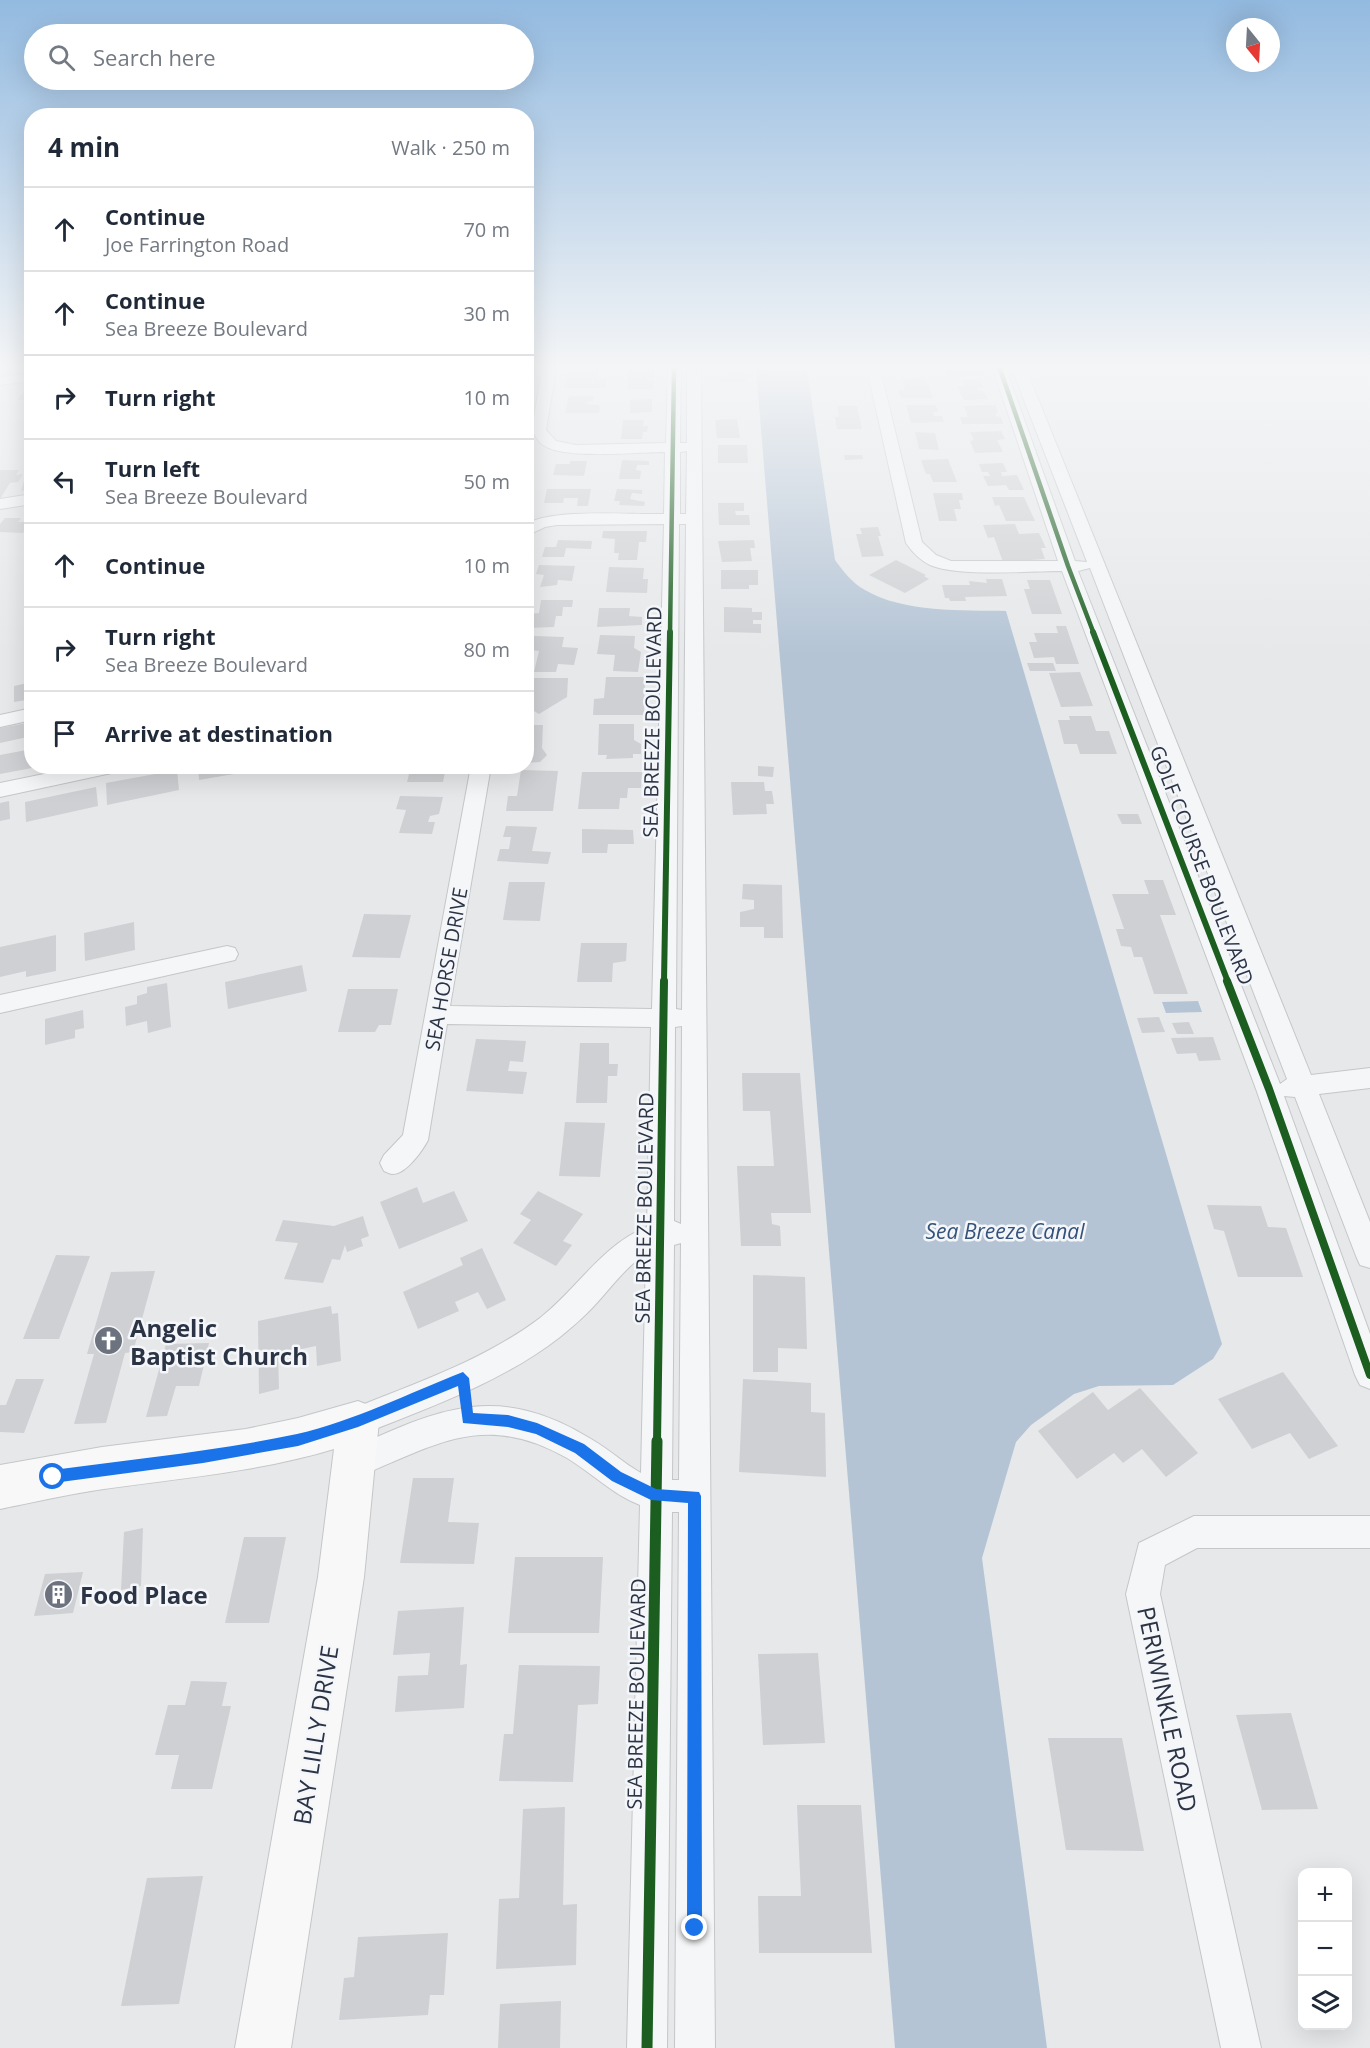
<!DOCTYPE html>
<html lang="en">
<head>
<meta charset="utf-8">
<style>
	:root { --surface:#fff; --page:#f6f6f7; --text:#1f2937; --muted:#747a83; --line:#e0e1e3 }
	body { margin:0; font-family:"Open Sans",sans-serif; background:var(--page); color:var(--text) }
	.controls { position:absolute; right:18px; bottom:18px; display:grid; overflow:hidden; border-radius:12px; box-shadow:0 6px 24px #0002 }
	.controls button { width:54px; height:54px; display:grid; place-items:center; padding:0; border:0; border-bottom:2px solid var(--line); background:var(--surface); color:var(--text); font:30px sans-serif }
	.compass { position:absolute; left:1226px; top:18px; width:54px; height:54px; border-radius:50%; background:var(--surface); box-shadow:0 6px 24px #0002; rotate:162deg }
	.stop { position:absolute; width:18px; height:18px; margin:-14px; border:4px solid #1a73e8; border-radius:50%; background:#fff }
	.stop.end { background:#1a73e8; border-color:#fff; box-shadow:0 2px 6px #0008 }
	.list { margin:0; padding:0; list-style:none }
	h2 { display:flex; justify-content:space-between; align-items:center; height:78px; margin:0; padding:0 24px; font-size:26px }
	h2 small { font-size:20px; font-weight:400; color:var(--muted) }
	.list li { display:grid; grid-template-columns:39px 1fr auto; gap:18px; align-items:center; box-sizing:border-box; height:84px; padding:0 24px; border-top:2px solid var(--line) }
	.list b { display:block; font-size:22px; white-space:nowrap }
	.list p { margin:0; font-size:20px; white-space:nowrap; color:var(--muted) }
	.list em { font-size:20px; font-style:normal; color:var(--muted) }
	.icon { flex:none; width:33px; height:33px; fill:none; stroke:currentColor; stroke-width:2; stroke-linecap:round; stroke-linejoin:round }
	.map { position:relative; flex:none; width:1370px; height:2048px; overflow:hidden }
	.search { position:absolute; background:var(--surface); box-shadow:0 6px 24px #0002; left:24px; top:24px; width:510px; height:66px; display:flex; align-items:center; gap:15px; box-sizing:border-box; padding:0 21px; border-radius:33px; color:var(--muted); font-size:22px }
	.panel { position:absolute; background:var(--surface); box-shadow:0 6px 24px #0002; left:24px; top:108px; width:510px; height:666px; border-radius:24px }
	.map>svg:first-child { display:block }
</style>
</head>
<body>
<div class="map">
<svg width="1370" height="2048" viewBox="0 0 1370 2048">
	<rect width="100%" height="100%" fill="#e6e8ea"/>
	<path fill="#b4c4d5" d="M756,369H807L835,560C843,571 852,583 865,590C904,613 962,610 1006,611L1222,1344L1213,1359L1173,1385L1099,1386L1074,1394L1031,1425L1016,1442L982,1558L1047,2048H895Z
		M1198,1001L1202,1012L1166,1013L1162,1002Z"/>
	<path fill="#ced0d3" d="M945,369H983L986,375H947Z
		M628,370H654V378H647L646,381H654L653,389H627Z
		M727,370H744L747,382L720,383L719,376H729Z
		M568,371H598L597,378H607L605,388H564Z
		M926,378L933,398H901L898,390H905L902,379Z
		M961,380H979L984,388H977L979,391H984L988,399L964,400L957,386H964Z
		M32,382V400H17Z
		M569,396H594L593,401H588L587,404L600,405L599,413H565Z
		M652,399V412L630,413V400Z
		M906,405H936L938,412H933L934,416H942L944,422L911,423Z
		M996,405L998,413H995L996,416L1001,417L1003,424H962L960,417H968L964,406Z
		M837,406H857L862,429H837L835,417H839Z
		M737,419L740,438H717L715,420Z
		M623,420H644L643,426H648L647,432H643L642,439H621Z
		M1001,431L1005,439L997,440L1003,452L975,453L970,441L974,440L970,432Z
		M915,432L935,433L939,450L919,449Z
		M718,445H747L748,463H718Z
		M844,455H862L863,459L845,460Z
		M948,459L957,482H933L930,474H926L921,460Z
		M622,460L649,461V465H637L636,470L641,471L640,479H619Z
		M570,461H587L584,476L553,475L556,464H570Z
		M1003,463L1007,472H1001L1002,476L1017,475L1024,490H1009L1006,485L988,486L983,476H990L988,472H982L979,464Z
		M0,470H19L16,475L23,474L18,482L10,483L0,499Z
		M27,471H32V490L21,491Z
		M547,489H591L588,506H577L578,498H564L563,503H544Z
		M617,489L642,490V494L632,493L630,499L645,502L644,506L619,505L620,501H614Z
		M933,493H962L963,500H959L961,509H954L957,521H939Z
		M992,497H1024L1035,521H1006L999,505L995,506Z
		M718,503H744V511H735L736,515H749L750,525H719Z
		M5,518H21L18,522H31L23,533L0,532V524Z
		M1015,524L1019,534L1039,533L1046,548H1041L1045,559L1003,562L994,537L988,538L983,525Z
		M878,527L881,536H878L884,556L862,557L856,534H862L860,528Z
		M603,531H647L646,542H639L637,560H618L619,553H614L615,539L602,538Z
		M558,540L592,541L591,549L566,548L564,557H542L545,547H556Z
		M754,540L755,548H750L752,561L722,562L718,541Z
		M896,560L926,575L924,576L929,579L905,593L869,575Z
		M539,565L575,566L572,581L558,580L557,585L540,587L544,575L536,574Z
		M609,567L644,568L643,579H648L647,593L606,592Z
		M721,570H758V585H749V589H721Z
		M986,579H1002L1007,596L965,597L966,601H950L949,598H945L942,585H970L969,581L987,583Z
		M1027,580H1050L1062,614H1032L1024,589H1030Z
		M541,600H573L572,607H563L562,616H556L554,627L527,628L529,614L539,613Z
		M724,607L752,608V612H762V620H753V624H761V633L724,632Z
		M599,608H630L629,616L642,617V625L597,627Z
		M1056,626H1066L1079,664H1056L1054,657L1034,658L1029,642H1037L1034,633H1058Z
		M600,635L635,636L634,648L641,652L638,672L613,671L615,655L597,654Z
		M534,636L564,637L562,647L578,648L574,665L558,664L556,672H534L539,651L531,650Z
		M1027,663H1053L1056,671H1030Z
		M1080,672L1093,706L1061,707L1049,673Z
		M606,677H645L644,715H593L594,699L604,698Z
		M534,678H568L567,697L539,714L526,706V699L532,696Z
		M32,682V699L14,702V686Z
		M1069,716H1091L1096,731H1109L1117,754H1080L1077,744H1064L1058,720H1070Z
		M32,722V736L0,743V728Z
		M599,724H634V740L641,744V754H633V758L606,759L607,755H598Z
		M526,725H543L542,748L547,755L540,762L526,763Z
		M32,749V768L0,774V755Z
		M198,766H270V768L199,780Z
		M411,766H446L443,782H407Z
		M758,766L774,767L773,777L758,776Z
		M177,770L179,790L107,805L106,783Z
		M521,770L558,771L553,811H506L508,796H517Z
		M582,772H642L641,788H628L627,798H620L619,809H578Z
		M731,782H764L765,791H772L774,804H766L767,814L733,815Z
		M96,787L98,806L26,822L25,802Z
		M400,796L443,797L439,814L430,816L428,822H435L432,834L399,833L406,810L396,809Z
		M9,801L10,819L0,821V803Z
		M1117,814H1138L1142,824H1122Z
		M506,826L537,827L532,851L551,852L548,864L497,861L500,849H509L511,837H503Z
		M582,829L633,830L634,844H608L607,853H582Z
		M1144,880H1163L1176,915H1160L1188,994H1154L1142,957H1134L1131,947L1121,946L1116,929H1124L1112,894H1149Z
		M509,882H545L540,921L503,920Z
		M743,884L782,885L783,938H764V927H740V912L754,909V900L742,899Z
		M364,914L411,915L400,958L352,957Z
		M134,922L135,950L85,961L84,933Z
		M56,935V971L26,977V971L0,977V947Z
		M581,943H627L626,961L613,963L612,982H577Z
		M302,965L307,991L228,1009L225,982Z
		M167,983L171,1027L148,1033L147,1021L126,1026L125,1007L137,1004V996L147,993V987Z
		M348,989H398L391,1025H379L375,1032H338Z
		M83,1010L84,1028L75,1030V1038L45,1045V1019Z
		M1159,1017L1165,1032L1142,1033L1137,1018Z
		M1189,1022L1194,1034H1177L1172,1023Z
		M1213,1037L1221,1060L1199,1061L1196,1053L1177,1054L1171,1038Z
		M476,1039L526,1041L523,1062L510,1061L508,1071L527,1072L523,1094L466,1091Z
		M580,1043H609V1064H618L617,1076H608L607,1103H576Z
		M742,1073H800L811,1213H771L772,1224L780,1226L781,1246H741L737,1166H774L770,1111H743Z
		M565,1122L605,1123L600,1177L559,1176Z
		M417,1187L423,1203L454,1191L468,1221L399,1249L380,1202Z
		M538,1191L583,1214L563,1241L572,1245L556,1266L513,1243L531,1220L520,1214Z
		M1207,1205L1261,1206L1268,1227L1286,1228L1303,1277H1238L1224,1231L1214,1229Z
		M363,1216L369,1236L361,1239L363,1246L347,1252L345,1245L340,1260L332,1259L323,1283L284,1279L298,1243L275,1241L283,1220L334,1226Z
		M482,1248L506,1300L487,1309L478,1292L455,1302L459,1311L418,1329L403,1292L463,1265L460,1258Z
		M56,1255L90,1256L59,1339H23Z
		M155,1271L133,1352L125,1353L106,1423L74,1424L94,1354H87L111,1272Z
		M753,1275L805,1277L807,1349L778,1348V1372H753Z
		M331,1306L332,1314L338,1313L341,1361L317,1366L316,1346L278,1354L279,1389L259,1394L258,1321Z
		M209,1343L199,1386H176L167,1416L146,1417L166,1344Z
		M1283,1372L1338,1446L1309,1459L1290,1433L1252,1449L1218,1399Z
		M16,1379H44L24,1433L0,1432V1405H6Z
		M743,1379L811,1383V1412L825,1413L826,1477L739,1472Z
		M1140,1388L1198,1453L1166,1477L1142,1449L1123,1463L1114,1453L1077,1479L1038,1431L1093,1392L1108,1410Z
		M413,1478H454L448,1522L479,1523L474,1564L400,1563Z
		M143,1528L141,1586L121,1590L124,1532Z
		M244,1537H286L269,1623H225Z
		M515,1557H603L599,1633H508Z
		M83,1572L73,1613L34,1616L45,1574Z
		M464,1607L460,1665L467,1664L464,1708L395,1712L398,1676L428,1675L430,1653L393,1655L398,1611Z
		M818,1653L825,1743L763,1745L758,1654Z
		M519,1665L600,1666L598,1704L578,1705L573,1782L499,1781L504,1734H513Z
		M191,1681L227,1682L222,1706H231L212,1789H171L179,1755H155L168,1705H185Z
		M1291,1713L1318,1809L1262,1810L1236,1715Z
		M1048,1738H1122L1144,1851L1066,1850Z
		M797,1805H861L872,1953H759L758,1896H801Z
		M565,1807L563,1905L577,1904L576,1965L496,1969L499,1899L519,1898L523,1809Z
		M203,1876L179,2004L121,2006L147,1878Z
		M448,1933L444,1995H430L428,2015L339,2020L344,1978L354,1977L358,1937Z
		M561,2001L560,2048H498L500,2004Z"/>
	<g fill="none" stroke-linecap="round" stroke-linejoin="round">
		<defs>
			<path id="street" d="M542,369H556L546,430L556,441L576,445L666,443L668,369H681L680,443H687V369H701L715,2048H675L679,1512H672L667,2048H627L640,1505C612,1494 592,1473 567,1458C483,1410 434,1446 355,1478L344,1474L339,1463L344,1452C436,1410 496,1380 591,1439C609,1449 623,1463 641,1473L646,1254C625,1267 611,1288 594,1306C584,1317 572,1327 560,1337C501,1383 427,1408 358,1436L347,1431L343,1421L347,1411C413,1384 483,1361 540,1318C577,1289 603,1244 647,1227L651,1027L447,1024L428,1140C423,1150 406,1174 393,1174C390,1174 387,1172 384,1171L380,1163L384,1155L403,1135L471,766H491L450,1006L652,1009L664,524L557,525L545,527L526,536V524C555,508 629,515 664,514L665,452C638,452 564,460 543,445C538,442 535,435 532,430ZM687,451L686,514H680V452ZM679,524H686L682,1010L676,1009ZM682,1026L681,1224L674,1221L675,1027ZM681,1243L679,1480H672L674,1245Z
				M867,369H880L922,542L936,555L951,561H1058L993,369H1006L1075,561L1087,562L1012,369H1026L1311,1075L1370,1068V1088L1319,1094L1370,1222V1268L1360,1265L1356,1256L1295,1097L1284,1096L1370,1334V1389L1360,1385L1355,1375L1256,1089L1062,571C1028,571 958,577 930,565C920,560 912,552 906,543ZM1090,568L1287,1079L1280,1084L1078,571Z
				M32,373V381L0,385V377Z
				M32,494V504L0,509V499Z
				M32,708V720L0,727V715Z
				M83,766H126L123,770L116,772L0,797V783Z
				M227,946L235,948L238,954L235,960L0,1013V995Z
				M1194,1516H1370V1548H1197L1165,1565L1160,1594L1261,2048H1221L1126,1594L1139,1543Z"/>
			<path id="secondary" d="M358,1401L373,1407L379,1421L364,1577L291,2048H235L318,1577L334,1449C258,1472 181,1478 104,1489C69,1494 34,1502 0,1509V1465L102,1447L246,1429L298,1418Z"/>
		</defs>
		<use href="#street" stroke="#c4c6c8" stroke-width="2"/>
		<use href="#secondary" stroke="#c4c6c8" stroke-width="2"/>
		<use href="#street" fill="#f5f6f7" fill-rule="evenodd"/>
		<use href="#secondary" fill="#f8f8f8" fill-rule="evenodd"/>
		<defs>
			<path id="cycleway-far3" d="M1000,369L1068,566L1094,634
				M670,634L674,369"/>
			<path id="cycleway-far2" d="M1093,632L1228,982
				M664,982L670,632"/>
			<path id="cycleway-far1" d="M1227,981L1269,1089L1370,1375
				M657,1442L664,981"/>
			<path id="cycleway" d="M647,2048L657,1441"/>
		</defs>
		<use href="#cycleway-far3" stroke="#f4f6f9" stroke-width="7"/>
		<use href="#cycleway-far2" stroke="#f4f6f9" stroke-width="9"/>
		<use href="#cycleway-far1" stroke="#f4f6f9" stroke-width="12"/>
		<use href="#cycleway" stroke="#f4f6f9" stroke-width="15"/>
		<use href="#cycleway-far3" stroke="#1b5e20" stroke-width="4.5"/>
		<use href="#cycleway-far2" stroke="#1b5e20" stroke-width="6"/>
		<use href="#cycleway-far1" stroke="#1b5e20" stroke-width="8"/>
		<use href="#cycleway" stroke="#1b5e20" stroke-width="11"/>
	</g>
	<linearGradient id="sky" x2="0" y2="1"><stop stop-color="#93bae0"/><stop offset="0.56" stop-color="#f4f5f6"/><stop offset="1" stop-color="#f4f5f6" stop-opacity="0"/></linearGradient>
	<rect width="1370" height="655" fill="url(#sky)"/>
	<path fill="#1a73e8" d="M463,1372L469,1378L473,1413L508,1415L537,1423L584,1444L621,1472L656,1489L699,1492L701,1496L702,1928L700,1933L695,1936L689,1933L687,1928L688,1503L651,1500L612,1481L575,1453L536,1434L508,1427L463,1423L458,1386L358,1427L298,1446L203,1463L53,1483L49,1481L47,1477L49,1472L53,1470C134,1459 217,1451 297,1434C354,1421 409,1393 463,1372Z"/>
	<defs>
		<symbol id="church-disc" viewBox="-11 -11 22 22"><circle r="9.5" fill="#6c737f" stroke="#f4f6f9"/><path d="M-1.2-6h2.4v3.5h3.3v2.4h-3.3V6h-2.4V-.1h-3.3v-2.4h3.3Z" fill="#fff"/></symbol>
		<symbol id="building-disc" viewBox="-11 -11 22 22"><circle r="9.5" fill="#6c737f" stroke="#f4f6f9"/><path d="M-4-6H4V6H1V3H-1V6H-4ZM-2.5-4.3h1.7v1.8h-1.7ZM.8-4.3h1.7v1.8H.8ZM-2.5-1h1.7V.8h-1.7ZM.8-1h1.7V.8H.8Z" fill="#fff"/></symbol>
	</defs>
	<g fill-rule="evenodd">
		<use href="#church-disc" x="92" y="1324" width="33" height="33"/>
		<use href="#building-disc" x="42" y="1578" width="33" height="33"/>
	</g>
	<g text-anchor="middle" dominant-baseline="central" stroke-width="5" stroke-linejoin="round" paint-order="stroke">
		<g font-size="20" fill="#2b3445" stroke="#f4f6f9">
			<text transform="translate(652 722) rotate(-89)">SEA BREEZE BOULEVARD</text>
			<text transform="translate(1202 865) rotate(69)">GOLF COURSE BOULEVARD</text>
			<text transform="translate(446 969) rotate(-80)">SEA HORSE DRIVE</text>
			<text transform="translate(644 1208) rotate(-89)">SEA BREEZE BOULEVARD</text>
			<text transform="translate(636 1694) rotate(-89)">SEA BREEZE BOULEVARD</text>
		</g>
		<g font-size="21" font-style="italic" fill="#34527a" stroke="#f4f6f9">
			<text x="1005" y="1231">Sea Breeze Canal</text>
		</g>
		<g font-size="24" font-weight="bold" fill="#2b3445" stroke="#f4f6f9" text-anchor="start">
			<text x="130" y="1327">Angelic<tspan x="130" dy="28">Baptist Church</tspan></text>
			<text x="80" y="1594">Food Place</text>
		</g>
		<g font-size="24" fill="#2b3445" stroke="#f4f6f9">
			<text transform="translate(1168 1709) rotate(78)">PERIWINKLE ROAD</text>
			<text transform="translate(315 1735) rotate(-81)">BAY LILLY DRIVE</text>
		</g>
	</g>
</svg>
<div class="controls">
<button>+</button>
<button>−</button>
<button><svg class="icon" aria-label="layers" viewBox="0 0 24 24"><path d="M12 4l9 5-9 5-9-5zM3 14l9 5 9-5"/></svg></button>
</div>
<svg class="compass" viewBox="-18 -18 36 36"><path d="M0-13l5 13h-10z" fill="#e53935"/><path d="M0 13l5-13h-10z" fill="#747a83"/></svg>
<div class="stop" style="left:53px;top:1477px"></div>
<div class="stop end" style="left:695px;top:1928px"></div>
<div class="search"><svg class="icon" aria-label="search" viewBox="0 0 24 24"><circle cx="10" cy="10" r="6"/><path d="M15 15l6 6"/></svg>Search here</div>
<section class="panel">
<h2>4 min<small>Walk · 250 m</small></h2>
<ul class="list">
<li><svg class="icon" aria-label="ahead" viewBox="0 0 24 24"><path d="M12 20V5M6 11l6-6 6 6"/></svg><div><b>Continue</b><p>Joe Farrington Road</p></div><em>70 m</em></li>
<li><svg class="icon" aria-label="ahead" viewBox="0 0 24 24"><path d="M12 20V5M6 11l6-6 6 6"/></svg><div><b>Continue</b><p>Sea Breeze Boulevard</p></div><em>30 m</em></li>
<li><svg class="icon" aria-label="right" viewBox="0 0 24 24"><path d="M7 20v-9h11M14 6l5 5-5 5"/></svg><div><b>Turn right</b></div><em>10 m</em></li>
<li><svg class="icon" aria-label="left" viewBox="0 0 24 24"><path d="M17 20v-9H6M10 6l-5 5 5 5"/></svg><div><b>Turn left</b><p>Sea Breeze Boulevard</p></div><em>50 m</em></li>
<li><svg class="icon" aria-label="ahead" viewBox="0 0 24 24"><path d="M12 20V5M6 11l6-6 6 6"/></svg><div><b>Continue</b></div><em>10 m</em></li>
<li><svg class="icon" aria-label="right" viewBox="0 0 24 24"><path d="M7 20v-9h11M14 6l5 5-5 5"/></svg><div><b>Turn right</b><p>Sea Breeze Boulevard</p></div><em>80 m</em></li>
<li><svg class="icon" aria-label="arrive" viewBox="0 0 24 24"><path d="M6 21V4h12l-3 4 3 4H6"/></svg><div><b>Arrive at destination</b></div></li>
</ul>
</section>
</div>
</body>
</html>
